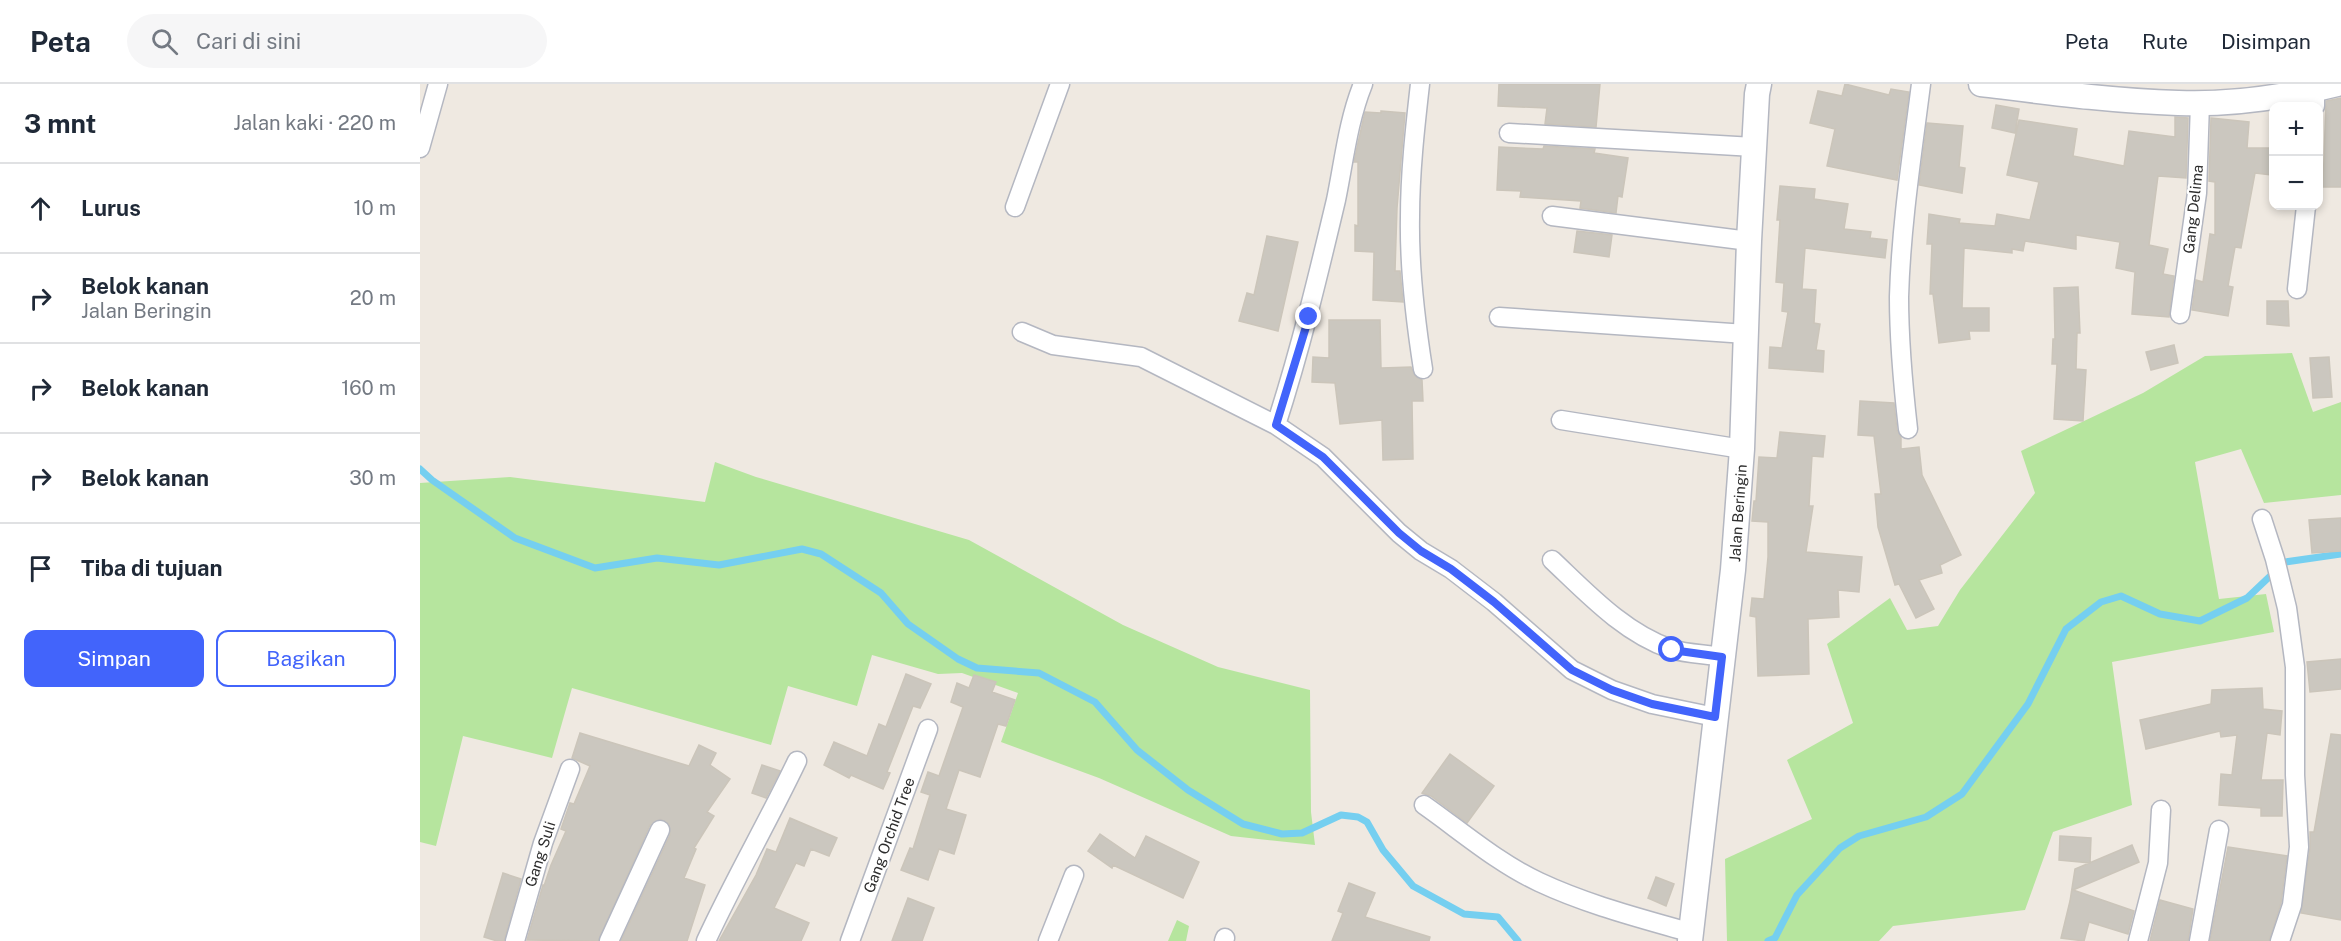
<!DOCTYPE html>
<html lang="id">
<head>
<meta charset="utf-8">
<style>
	:root { --surface:#fff; --page:#f6f6f7; --text:#1f2937; --muted:#747a83; --line:#e0e1e3; --accent:#4264fb }
	body { margin:0; font-family:"Public Sans",sans-serif; background:var(--page); color:var(--text) }
	.controls { position:absolute; right:18px; top:18px; display:grid; overflow:hidden; border-radius:12px; box-shadow:0 3px 9px #0003 }
	.controls button { width:54px; height:54px; display:grid; place-items:center; padding:0; border:0; border-bottom:2px solid var(--line); background:var(--surface); color:var(--text); font:30px sans-serif }
	.stop { position:absolute; width:18px; height:18px; margin:-14px; border:4px solid #4264fb; border-radius:50%; background:#fff }
	.stop.end { background:#4264fb; border-color:#fff; box-shadow:0 2px 6px #0008 }
	.list { margin:0; padding:0; list-style:none }
	h2 { display:flex; justify-content:space-between; align-items:center; height:78px; margin:0; padding:0 24px; font-size:26px }
	h2 small { font-size:20px; font-weight:400; color:var(--muted) }
	.list li { display:grid; grid-template-columns:39px 1fr auto; gap:18px; align-items:center; box-sizing:border-box; height:90px; padding:0 24px; border-top:2px solid var(--line) }
	.list b { display:block; font-size:22px; white-space:nowrap }
	.list p { margin:0; font-size:20px; white-space:nowrap; color:var(--muted) }
	.list em { font-size:20px; font-style:normal; color:var(--muted) }
	.actions { display:flex; gap:12px; padding:18px 24px }
	.actions a { flex:1; padding:14px 0; border:2px solid var(--accent); border-radius:12px; text-align:center; font-size:21px; color:var(--accent) }
	.actions .main { background:var(--accent); color:#fff }
	.icon { flex:none; width:33px; height:33px; fill:none; stroke:currentColor; stroke-width:2; stroke-linecap:round; stroke-linejoin:round }
	.map { position:relative; flex:none; width:1921px; height:857px; overflow:hidden }
	header { display:flex; align-items:center; gap:36px; box-sizing:border-box; height:84px; padding:0 30px; background:var(--surface); border-bottom:2px solid var(--line) }
	header strong { font-size:28px }
	nav { display:flex; gap:33px; margin-inline-start:auto; font-size:21px }
	.search { width:420px; height:54px; background:var(--page); display:flex; align-items:center; gap:15px; box-sizing:border-box; padding:0 21px; border-radius:33px; color:var(--muted); font-size:22px }
	main { display:flex }
	aside { flex:1; background:var(--surface) }
	.map>svg:first-child { display:block }
</style>
</head>
<body>
<header>
<strong>Peta</strong>
<div class="search"><svg class="icon" aria-label="search" viewBox="0 0 24 24"><circle cx="10" cy="10" r="6"/><path d="M15 15l6 6"/></svg>Cari di sini</div>
<nav><a>Peta</a><a>Rute</a><a>Disimpan</a></nav>
</header>
<main>
<aside>
<h2>3 mnt<small>Jalan kaki · 220 m</small></h2>
<ul class="list">
<li><svg class="icon" aria-label="ahead" viewBox="0 0 24 24"><path d="M12 20V5M6 11l6-6 6 6"/></svg><div><b>Lurus</b></div><em>10 m</em></li>
<li><svg class="icon" aria-label="right" viewBox="0 0 24 24"><path d="M7 20v-9h11M14 6l5 5-5 5"/></svg><div><b>Belok kanan</b><p>Jalan Beringin</p></div><em>20 m</em></li>
<li><svg class="icon" aria-label="right" viewBox="0 0 24 24"><path d="M7 20v-9h11M14 6l5 5-5 5"/></svg><div><b>Belok kanan</b></div><em>160 m</em></li>
<li><svg class="icon" aria-label="right" viewBox="0 0 24 24"><path d="M7 20v-9h11M14 6l5 5-5 5"/></svg><div><b>Belok kanan</b></div><em>30 m</em></li>
<li><svg class="icon" aria-label="arrive" viewBox="0 0 24 24"><path d="M6 21V4h12l-3 4 3 4H6"/></svg><div><b>Tiba di tujuan</b></div></li>
</ul>
<div class="actions"><a class="main">Simpan</a><a>Bagikan</a></div>
</aside>
<div class="map">
<svg width="1921" height="857" viewBox="0 0 1921 857">
	<rect width="100%" height="100%" fill="#efe9e1"/>
	<path fill="#b6e59e" d="M1872,269L1893,328L1921,318V411L1844,419L1821,365L1775,378L1799,515L1846,510L1854,548L1692,578L1712,721L1633,748L1605,826L1473,842L1459,857H1307L1305,775L1392,735L1367,676L1433,639L1407,560L1470,514L1487,546L1518,542L1540,506L1615,409L1601,367L1723,309L1785,272Z
		M295,378L336,393L549,456L703,541L798,583L890,606L891,728L895,761L811,752L679,694L581,658L598,609L542,589L518,590L452,571L437,622L368,602L351,661L152,604L132,674L43,652L16,762L0,758V399L90,393L285,418Z
		M757,836L769,842L766,857H748Z"/>
	<g fill="none" stroke-linecap="round" stroke-linejoin="round">
		<path stroke="#75cff0" stroke-width="7" d="M0,385L12,396L95,454L175,484L237,474L299,481L382,465L401,470L461,509L488,540L538,575L557,584L619,589L675,618L717,666L768,706L823,740L862,750L882,749L921,731L938,733L947,738L963,766L993,802L1044,830L1078,833L1098,857
			M1348,857L1355,854L1377,811L1420,764L1439,752L1506,733L1542,710L1608,620L1646,545L1681,518L1701,512L1740,530L1780,537L1827,514L1865,478L1921,470"/>
	</g>
	<path fill="#cbc7bf" stroke="#cbc5ba" stroke-width="1.5" d="M1079,0H1180L1176,43L1125,40L1127,24L1078,22Z
		M1425,0L1469,11L1471,5L1489,8L1477,96L1407,82L1415,45L1390,39L1398,7L1422,12Z
		M1921,14V103H1903L1906,17Z
		M1576,21L1599,25L1595,49L1572,44Z
		M961,27L985,29L977,124L975,187H980L983,218L953,216L954,168L935,167V141L938,142V78H934L938,59L945,28L961,29Z
		M1755,33L1768,34L1766,94L1738,92L1729,161L1748,165L1743,190L1754,192L1749,233L1712,230L1715,188L1696,184L1700,158L1656,151V165L1605,157L1603,167L1592,165V169L1544,164L1542,224H1569V247H1549L1550,255L1519,259L1513,210H1510L1512,160H1507L1509,130L1540,135L1539,139L1575,142L1577,130L1610,136L1619,98L1587,91L1599,36L1657,45L1653,72L1704,82L1709,47L1755,53Z
		M1791,34L1829,38L1827,64H1852L1851,91L1835,89L1821,164L1815,163L1808,202L1813,203L1808,232L1772,226L1776,196L1783,198L1790,150L1795,151V98L1789,97Z
		M1507,39L1543,42L1539,83L1545,84L1542,109L1499,101Z
		M1124,62L1175,65L1174,69L1208,74L1202,113L1198,112L1196,129L1160,124L1161,117L1100,113L1101,107L1077,106L1079,63L1123,65Z
		M1360,102L1395,105L1394,115L1428,120L1424,145L1451,148L1450,154L1467,156L1465,174L1385,164L1382,205L1396,206L1394,239L1400,240L1396,266L1404,267L1403,288L1349,284L1350,263L1362,264L1368,228L1362,227L1364,199L1356,198L1360,136H1357Z
		M1157,147L1192,151L1189,173L1154,168Z
		M847,152L878,158L858,247L819,237L827,209L834,211Z
		M1658,203L1660,249H1657L1656,285L1666,286L1663,337L1634,335L1637,280H1632L1633,255H1635L1634,204Z
		M1847,217H1868L1869,242L1847,240Z
		M909,236H960L961,284L991,283L995,292L1002,296L1003,317H992L993,375L963,376L962,336L920,340L915,299L892,298L893,273L909,274Z
		M1754,261L1758,279L1731,286L1726,268Z
		M1909,273L1912,313L1893,314L1890,274Z
		M1440,317L1474,319L1477,346L1481,354V365L1499,363L1502,391L1541,471L1520,481L1522,489L1499,496L1514,525L1496,534L1479,500L1475,501L1458,443L1455,410H1461L1454,352L1438,351Z
		M1360,348L1405,352L1403,373L1392,372L1389,422H1393L1386,468L1442,473L1439,508L1418,506L1419,533L1388,535L1389,590L1338,592L1336,533L1330,532L1332,514L1344,515L1348,473V438L1332,437L1334,417H1336L1339,373L1357,374Z
		M1921,434V467L1892,469L1889,436Z
		M1921,575V605L1890,608L1887,578Z
		M486,590L511,600L500,624L493,622L467,688L470,689L463,705L431,691L429,694L404,681L414,658L447,672L459,640L466,643Z
		M554,591L576,598L572,608L595,616L586,642L578,640L560,693L539,686L526,725L546,731L534,770L519,765L508,796L481,786L490,764L493,765L510,711L501,708L508,688L519,692L542,626L543,623L531,618L537,599L549,604Z
		M1842,604L1843,625L1862,627L1860,651L1847,649L1841,696H1863L1862,732H1841V724L1799,721L1801,690L1812,691L1817,651L1801,653L1800,647L1726,665L1720,636L1791,620L1792,606Z
		M160,649L269,682L279,661L296,669L290,681L310,695L287,728L294,732L274,764L276,765L264,794L285,801L267,857H201L250,751L249,740L240,735L230,741L178,857L107,856L123,801L124,802L131,781L146,747L141,745L150,719L154,720L170,682L152,674Z
		M1911,650L1921,651V836L1881,829L1890,764V748H1894Z
		M1030,670L1074,702L1047,739L1011,712L1002,709Z
		M342,681L360,687L346,714L332,709Z
		M370,734L417,754L409,772L391,765L384,782L376,779L354,824L389,839L381,857H299L336,791L347,765L356,768Z
		M680,750L715,774L726,752L779,778L763,814L693,781L692,784L668,767Z
		M1640,752L1671,754L1670,779L1639,776Z
		M1712,761L1719,778L1653,806L1714,827L1708,850L1669,838L1664,857L1641,854L1650,817L1655,785Z
		M1808,763L1867,772L1861,819L1849,857H1790Z
		M83,789L101,795L84,857H77L64,853Z
		M1236,793L1254,800L1246,822L1228,814Z
		M929,799L955,809L945,833L1010,853L1009,857H912L923,829L918,827Z
		M488,814L514,824L502,857H472Z
		M1740,816L1773,825L1768,857H1730Z"/>
	<g fill="none" stroke-linecap="round" stroke-linejoin="round">
		<defs>
			<path id="minor" d="M1000,0C995,44 990,89 990,133C989,184 995,234 1003,285
				M1895,6V22
				M1089,49L1334,63
				M0,64L18,0
				M595,123L640,0
				M1132,132L1329,157
				M1877,205L1886,122
				M1760,230L1777,109L1780,19
				M1079,233L1326,250
				M602,248L633,261L721,273L856,341L903,373L979,449L1001,467L1031,485L1074,518L1152,586L1192,606L1232,620L1295,633
				M1141,336L1322,365
				M856,341C880,267 898,192 916,116C924,77 928,37 943,0
				M1488,345C1483,301 1479,257 1479,213C1481,142 1492,71 1501,0
				M1842,435L1855,475L1867,524L1875,583V691L1879,763L1872,821L1860,857
				M1132,476C1167,509 1204,549 1251,565C1267,570 1286,570 1302,573
				M1004,721C1041,747 1078,779 1119,798C1168,821 1220,834 1272,849
				M95,857L123,759L150,685
				M189,857L240,746
				M286,857C314,796 348,738 377,677
				M430,857L508,645
				M628,857L654,791
				M804,857L805,854
				M1718,857L1738,779L1741,726
				M1779,857L1799,746"/>
			<path id="tertiary" d="M1561,0C1626,8 1692,17 1758,19C1811,21 1866,13 1917,0
				M1270,857L1313,486L1322,365L1329,157L1337,10L1339,0"/>
		</defs>
		<use href="#minor" stroke="#b4b7c1" stroke-width="21"/>
		<use href="#tertiary" stroke="#b4b7c1" stroke-width="27"/>
		<use href="#minor" stroke="#fff" stroke-width="18"/>
		<use href="#tertiary" stroke="#fff" stroke-width="24"/>
	</g>
	<g fill="none" stroke-linecap="round" stroke-linejoin="round">
		<path stroke="#4264fb" stroke-width="8" d="M889,233L856,341L903,373L979,449L1001,467L1031,485L1074,518L1152,586L1192,606L1232,620L1295,633L1302,573L1252,566"/>
	</g>
	<g text-anchor="middle" dominant-baseline="central" stroke-width="4.5" stroke-linejoin="round" paint-order="stroke">
		<g font-size="15" fill="#2e2e2e" stroke="#fff">
			<text transform="translate(1773 125) rotate(-84)">Gang Delima</text>
			<text transform="translate(1318 429) rotate(-86)">Jalan Beringin</text>
			<text transform="translate(469 751) rotate(-70)">Gang Orchid Tree</text>
			<text transform="translate(120 770) rotate(-72)">Gang Suli</text>
		</g>
	</g>
</svg>
<div class="controls">
<button>+</button>
<button>−</button>
</div>
<div class="stop" style="left:1252px;top:566px"></div>
<div class="stop end" style="left:889px;top:233px"></div>
</div>
</main>
</body>
</html>
